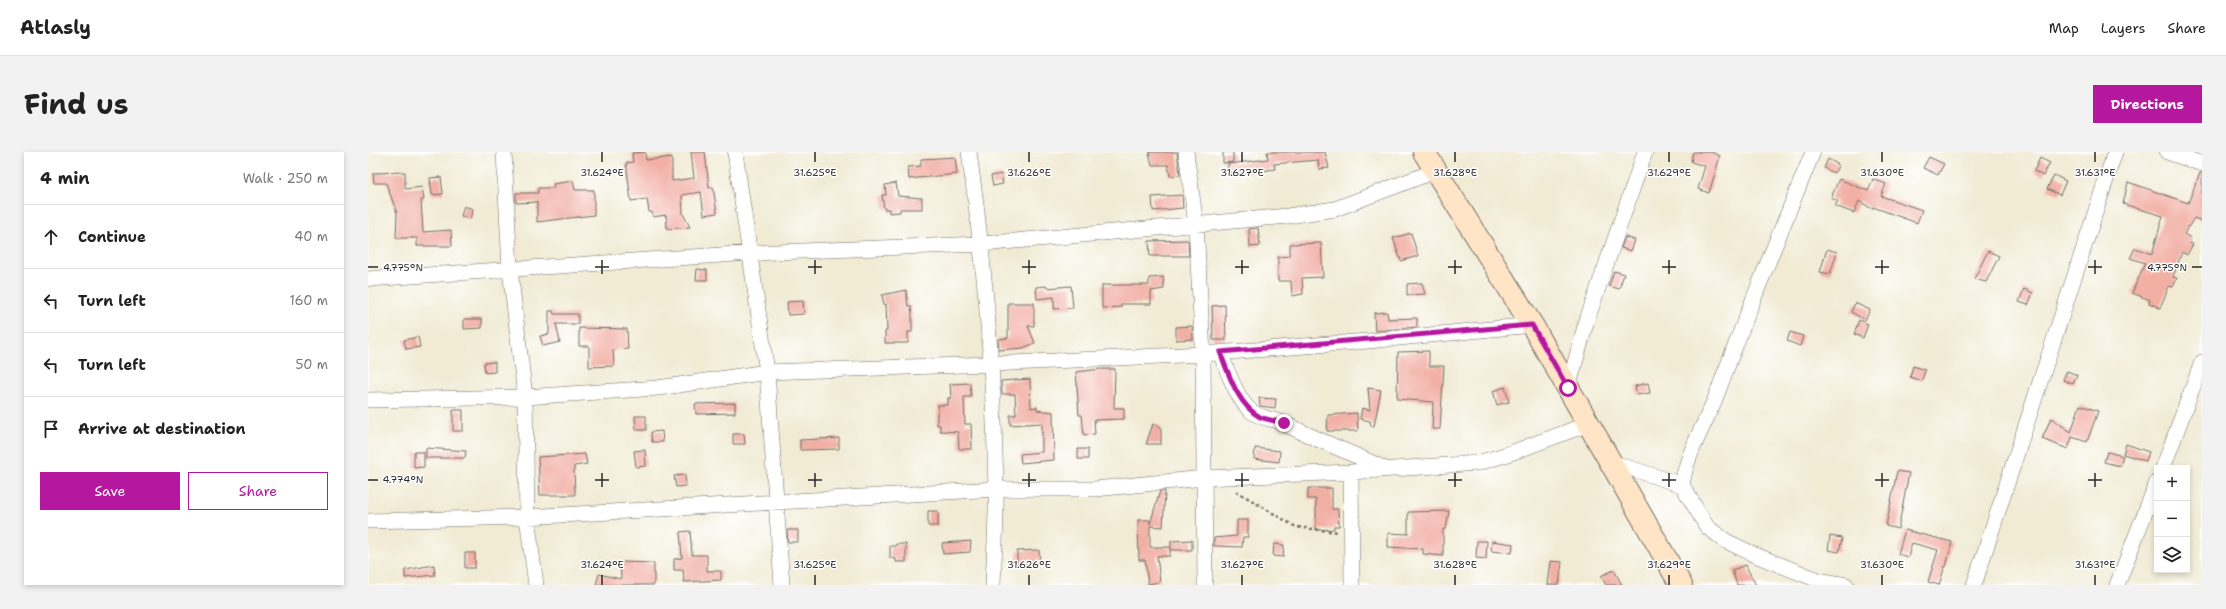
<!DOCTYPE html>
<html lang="en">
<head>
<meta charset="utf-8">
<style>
	:root { --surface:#fff; --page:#f2f2f2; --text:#222; --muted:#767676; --line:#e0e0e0; --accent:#b5179e }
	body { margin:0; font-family:"Shantell Sans",sans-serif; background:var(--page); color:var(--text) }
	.controls { position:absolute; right:12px; bottom:12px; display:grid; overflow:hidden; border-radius:0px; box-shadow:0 2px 6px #0003 }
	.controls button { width:36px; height:36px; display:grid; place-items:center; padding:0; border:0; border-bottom:1px solid var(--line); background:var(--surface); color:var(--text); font:20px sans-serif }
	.stop { position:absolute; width:12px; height:12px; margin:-9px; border:3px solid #b5179e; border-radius:50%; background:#fff }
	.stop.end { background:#b5179e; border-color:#fff; box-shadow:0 1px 4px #0008 }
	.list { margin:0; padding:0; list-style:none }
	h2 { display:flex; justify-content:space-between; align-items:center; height:52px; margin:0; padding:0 16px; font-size:17px }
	h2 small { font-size:13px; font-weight:400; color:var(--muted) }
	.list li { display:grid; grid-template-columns:26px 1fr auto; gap:12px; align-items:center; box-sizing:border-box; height:64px; padding:0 16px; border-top:1px solid var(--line) }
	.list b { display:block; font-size:15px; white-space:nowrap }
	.list em { font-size:13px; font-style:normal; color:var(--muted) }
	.actions { display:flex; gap:8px; padding:12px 16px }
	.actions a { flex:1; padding:9px 0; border:1px solid var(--accent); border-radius:0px; text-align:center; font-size:14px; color:var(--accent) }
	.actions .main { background:var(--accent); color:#fff }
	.icon { flex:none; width:22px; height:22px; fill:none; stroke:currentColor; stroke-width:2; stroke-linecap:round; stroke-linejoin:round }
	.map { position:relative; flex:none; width:1834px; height:433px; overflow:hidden; border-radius:0px }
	header { display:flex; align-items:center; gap:24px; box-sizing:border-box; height:56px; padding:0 20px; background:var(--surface); border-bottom:1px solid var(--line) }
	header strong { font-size:19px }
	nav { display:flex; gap:22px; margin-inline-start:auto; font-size:14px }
	.intro { display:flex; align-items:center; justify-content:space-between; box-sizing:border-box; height:96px; padding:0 24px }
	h1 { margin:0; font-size:28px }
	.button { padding:10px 18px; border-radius:0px; background:var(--accent); color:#fff; font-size:14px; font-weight:700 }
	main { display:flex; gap:24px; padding:0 24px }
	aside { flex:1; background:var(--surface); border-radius:0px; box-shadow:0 2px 6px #0003 }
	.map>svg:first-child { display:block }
</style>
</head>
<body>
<header>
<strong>Atlasly</strong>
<nav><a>Map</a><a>Layers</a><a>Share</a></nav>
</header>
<div class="intro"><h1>Find us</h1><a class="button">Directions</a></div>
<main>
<aside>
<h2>4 min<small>Walk · 250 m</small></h2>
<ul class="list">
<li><svg class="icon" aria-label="ahead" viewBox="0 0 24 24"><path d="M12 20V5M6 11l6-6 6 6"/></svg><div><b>Continue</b></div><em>40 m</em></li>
<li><svg class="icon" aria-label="left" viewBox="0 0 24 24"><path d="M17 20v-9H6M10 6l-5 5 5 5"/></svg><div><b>Turn left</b></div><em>160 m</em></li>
<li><svg class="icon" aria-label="left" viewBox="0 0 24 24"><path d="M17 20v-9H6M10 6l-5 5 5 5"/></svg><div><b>Turn left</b></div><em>50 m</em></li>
<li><svg class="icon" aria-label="arrive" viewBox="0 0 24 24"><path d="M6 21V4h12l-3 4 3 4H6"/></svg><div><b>Arrive at destination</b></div></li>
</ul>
<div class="actions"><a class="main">Save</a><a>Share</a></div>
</aside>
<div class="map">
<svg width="1834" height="433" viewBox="0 0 1834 433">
	<rect width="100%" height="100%" fill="#fff"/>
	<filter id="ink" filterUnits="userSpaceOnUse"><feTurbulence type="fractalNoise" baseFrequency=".025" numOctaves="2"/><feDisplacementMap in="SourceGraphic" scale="8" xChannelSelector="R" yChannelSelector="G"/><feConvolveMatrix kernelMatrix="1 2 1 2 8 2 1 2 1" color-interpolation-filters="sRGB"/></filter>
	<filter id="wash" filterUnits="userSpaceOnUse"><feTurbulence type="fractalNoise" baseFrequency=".012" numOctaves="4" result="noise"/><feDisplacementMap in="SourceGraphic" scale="16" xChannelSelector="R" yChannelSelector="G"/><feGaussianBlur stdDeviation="0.9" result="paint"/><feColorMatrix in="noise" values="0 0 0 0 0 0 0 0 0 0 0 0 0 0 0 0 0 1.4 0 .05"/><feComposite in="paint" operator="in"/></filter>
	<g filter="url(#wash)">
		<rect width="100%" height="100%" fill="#f1ebd4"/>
		<g id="blocks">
			<path fill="#f2afa4" d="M277,0L278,8L304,5V29L326,26L323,0H337L341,36L345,35L349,61L336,63L333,40L314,43L315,62L322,75L299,77L298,63L285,65L284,60H281L279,47L263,49L258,11L265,10L264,1Z
				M781,0H809L812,23L802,24L800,13H784Z
				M855,0H865V10L855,11Z
				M899,0H957L961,16L951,17L950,8L906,12L907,17L886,20H860V12L900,7Z
				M1325,0H1343L1352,4L1341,41L1330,37L1337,14L1323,10Z
				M587,5L589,22L541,27L540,15L553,14V7Z
				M1561,5L1576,12L1570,23L1555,16Z
				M1672,6L1682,11L1675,24L1666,19Z
				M1460,7L1471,13L1466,21L1456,16Z
				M37,20V37L54,35L56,48H53L55,80L83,78L84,94H49V86H28L29,61L18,31H6L5,21Z
				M1832,21H1834V69L1826,66L1816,82L1823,86L1821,91L1825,92L1819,103L1814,100L1805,125L1809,126L1805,135L1801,134L1792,156L1781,151L1782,148L1764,141L1777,111L1762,106L1767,96L1784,102L1795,64L1755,52L1760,30L1820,51Z
				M633,22L635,32L625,34L623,24Z
				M1686,23L1698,29L1692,43L1679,37Z
				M73,25L75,42L64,43L62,26Z
				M1471,27L1500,39L1505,27L1518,32L1513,44L1554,58L1549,71L1505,55L1504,57L1491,49L1486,61L1467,54L1470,49L1463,46Z
				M205,29L207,38H226V63L169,70V50L148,51V41H170V36H186L185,32Z
				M528,31L530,44L554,46V57H532V60L521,61V57H516L514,43H518L517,33Z
				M814,43L815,56L785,59L784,45Z
				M96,54L105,57L102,67L93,64Z
				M890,76L892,94L882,95L881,77Z
				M1043,81L1050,104L1033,109L1025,86Z
				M1257,85L1267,88L1263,99L1253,96Z
				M820,88L821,104H782L781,89Z
				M953,91L955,125L934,126L935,142L924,144L923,129H910V105L922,104V92Z
				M1459,97L1469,100L1462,122L1452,120Z
				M1620,99L1631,104L1618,130L1606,127Z
				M329,117L339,118V128H328Z
				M1246,119L1256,122L1251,137L1241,134Z
				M795,125L796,137L783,139V152H753V155L734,156V133H781V126Z
				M1054,131L1057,142L1039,143V132Z
				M678,134L679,136L703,134L705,156L686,157V145L669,147L668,135Z
				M1656,137L1665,141L1660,153L1651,150Z
				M538,138L540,154H543L544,164V180H540V191H517V179H519L518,152L516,153L514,143Z
				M435,149L436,162L420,163L419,150Z
				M640,151H666V174H660L667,191L655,196L631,198L630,187L640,186Z
				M1487,151L1502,158L1497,168L1483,160Z
				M857,153L858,188H845L844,154Z
				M181,159H185L186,162H210V172H188L192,190L175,194L172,184L181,182Z
				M1019,160L1020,167L1049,166V175L1007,179L1006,161Z
				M96,167H114V176L96,177Z
				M1491,168L1500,172L1495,186L1486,182Z
				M824,174L825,187L808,188V175Z
				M211,176L259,177L260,197L245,198L246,214L221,215V194H211Z
				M1422,180L1435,184L1432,194L1419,189Z
				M50,185L52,195L38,197L36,188Z
				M1061,199V214H1076L1072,277H1064L1065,250L1029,247L1030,200Z
				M127,210V220L117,221L116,211Z
				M1545,214L1557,218L1554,229L1542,225Z
				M733,217H747L746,256H756V267L726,268L727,282L716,283L714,263H711L708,220Z
				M1699,219L1709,223L1705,232L1695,228Z
				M662,227L663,256L669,255V258L685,260L686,308L653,311L652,302L674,300V271L642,273V263H648L647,242H634L633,229Z
				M602,231L603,245H596L597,272H603L604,297H591L590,280L572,279V273H569V261H570V253H580V246H583L582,232Z
				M1280,231L1282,241L1269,243L1267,234Z
				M1137,235L1141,250L1129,253L1125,239Z
				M1000,236L1013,238L1006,274H1003L1002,269L992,267L994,256L1002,258Z
				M891,246L908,247L907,256L892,254Z
				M367,251V261L328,262L327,252Z
				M1712,253L1730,259L1719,290L1704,285L1700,297L1674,287L1683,266L1703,280Z
				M85,258H95V279H85Z
				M989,261L990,279H959L960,263Z
				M267,264H278V278H268Z
				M785,272L793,275V292H778Z
				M294,279L295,290H284L283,280Z
				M365,282H376L377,292H365Z
				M471,286V297L432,298V288Z
				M1758,292L1781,300L1778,309L1755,302Z
				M58,296L98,299L97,306H58Z
				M887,296L912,299L911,310L886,307Z
				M710,297H720V307H710Z
				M277,298L278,314L268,315L266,299Z
				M46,300H56V315L46,316Z
				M1739,300L1755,304L1752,314L1736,310Z
				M217,302L219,312L206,314L207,343H172L170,305Z
				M1529,319L1541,321L1530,377L1518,374Z
				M317,323L318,334L308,335L306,324Z
				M940,336H964V357H970L971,374H966V377L948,378V347H940Z
				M792,339H797L795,375L782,374V395H802V404H789L792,430L780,432L777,408H771L770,368H782V372Z
				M560,359H570V374H560Z
				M1081,359L1078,377H1075V404L1055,402V397L1020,395V381L1040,382V360Z
				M869,368H880V385H875L874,395L846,394V386L869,384Z
				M419,378H430V390H420Z
				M1537,378L1584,390L1578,415L1577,414L1571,433L1560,430L1570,398L1544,391L1540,405L1530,402Z
				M322,379L324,403H339V419H353V428L316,430L315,418H306V407L314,406L312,380Z
				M1462,384L1474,386L1471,400L1460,398Z
				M824,388V398H803V389Z
				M603,389L602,400L575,402L574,391Z
				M1109,389H1119L1118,407L1108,406Z
				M1124,389L1145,392L1144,401L1123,399Z
				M528,392H538V410H528V407L522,406V394H528Z
				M906,392L916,393L915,405L905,404Z
				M671,398L672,410L649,412V399Z
				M97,401H107V416H97Z
				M1183,409L1194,410L1191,433H1180Z
				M252,410L286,411V433H228L231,422L253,427Z
				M66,413L67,423L37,426V418Z
				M1378,413L1380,418L1388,433H1369L1364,418Z
				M1246,418L1254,433H1238L1233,424Z"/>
		</g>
	</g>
	<g filter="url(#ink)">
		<use href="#blocks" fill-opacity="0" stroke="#706e66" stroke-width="1"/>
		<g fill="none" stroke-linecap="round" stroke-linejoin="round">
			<defs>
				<path id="minor" d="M136,0L142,117L157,245L159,365L168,433
					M367,0L399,220L414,433
					M601,0C617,111 626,223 628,336C629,368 626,401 625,433
					M818,0L828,73L835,202L837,433
					M1799,0L1834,12
					M0,127L383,101L614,92L920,64L967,57L1067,19
					M852,201C859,217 869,248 883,259C894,268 906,266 917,272C949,288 984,301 1017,317
					M1200,236L1218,171L1277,0
					M0,248L157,245L290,236L399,220L623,212L835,202L1000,189L1164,173
					M1243,310L1314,333L1339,375L1358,389L1387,403L1450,428L1478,433
					M1795,316L1834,210
					M983,320L984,433
					M1314,333C1319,300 1337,273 1349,242C1379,161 1412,80 1445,0
					M0,369L159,365L628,337H727L836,326L983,320L1110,311L1140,302L1220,272
					M1606,433L1747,0
					M1749,433L1789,330"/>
				<path id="secondary" d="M1056,0L1164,173L1313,433"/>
			</defs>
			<use href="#minor" stroke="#706e66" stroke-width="16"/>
			<use href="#secondary" stroke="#706e66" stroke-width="24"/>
			<path stroke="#706e66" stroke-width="2.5" stroke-dasharray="3 3" stroke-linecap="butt" d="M868,339L928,375L970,380"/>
			<use href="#minor" stroke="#fff" stroke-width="15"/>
			<use href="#secondary" stroke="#ffe4c6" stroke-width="22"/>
		</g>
	</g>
	<g fill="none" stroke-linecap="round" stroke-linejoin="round" filter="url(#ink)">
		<path stroke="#b5179e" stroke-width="5" d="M916,271C909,269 899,268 892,265C870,253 861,223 852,200L1164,173L1200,236"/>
	</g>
	<path fill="none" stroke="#2b2b2b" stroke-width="1.5" d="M234,0V10M447,0V10M661,0V10M874,0V10M1087,0V10M1301,0V10M1514,0V10M1727,0V10M234,108V122M447,108V122M661,108V122M874,108V122M1087,108V122M1301,108V122M1514,108V122M1727,108V122M0,115H10M227,115H241M440,115H454M654,115H668M867,115H881M1080,115H1094M1294,115H1308M1507,115H1521M1720,115H1734M1824,115H1834M234,321V335M447,321V335M661,321V335M874,321V335M1087,321V335M1301,321V335M1514,321V335M1727,321V335M0,328H10M227,328H241M440,328H454M654,328H668M867,328H881M1080,328H1094M1294,328H1308M1507,328H1521M1720,328H1734M234,423V433M447,423V433M661,423V433M874,423V433M1087,423V433M1301,423V433M1514,423V433M1727,423V433"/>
	<g font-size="10" text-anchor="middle" fill="#2b2b2b" stroke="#fff" stroke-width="3" stroke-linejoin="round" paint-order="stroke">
		<text x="234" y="24">31.624°E</text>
		<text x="447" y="24">31.625°E</text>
		<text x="661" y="24">31.626°E</text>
		<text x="874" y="24">31.627°E</text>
		<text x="1087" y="24">31.628°E</text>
		<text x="1301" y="24">31.629°E</text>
		<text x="1514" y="24">31.630°E</text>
		<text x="1727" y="24">31.631°E</text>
		<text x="35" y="119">4.775°N</text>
		<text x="1799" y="119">4.775°N</text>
		<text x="35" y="331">4.774°N</text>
		<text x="234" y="416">31.624°E</text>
		<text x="447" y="416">31.625°E</text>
		<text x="661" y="416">31.626°E</text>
		<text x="874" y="416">31.627°E</text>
		<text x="1087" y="416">31.628°E</text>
		<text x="1301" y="416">31.629°E</text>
		<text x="1514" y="416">31.630°E</text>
		<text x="1727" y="416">31.631°E</text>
	</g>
</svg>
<div class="controls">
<button>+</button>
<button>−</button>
<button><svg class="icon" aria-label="layers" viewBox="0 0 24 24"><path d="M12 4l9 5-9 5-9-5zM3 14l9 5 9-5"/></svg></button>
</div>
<div class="stop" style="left:1200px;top:236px"></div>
<div class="stop end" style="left:916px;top:271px"></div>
</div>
</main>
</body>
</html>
